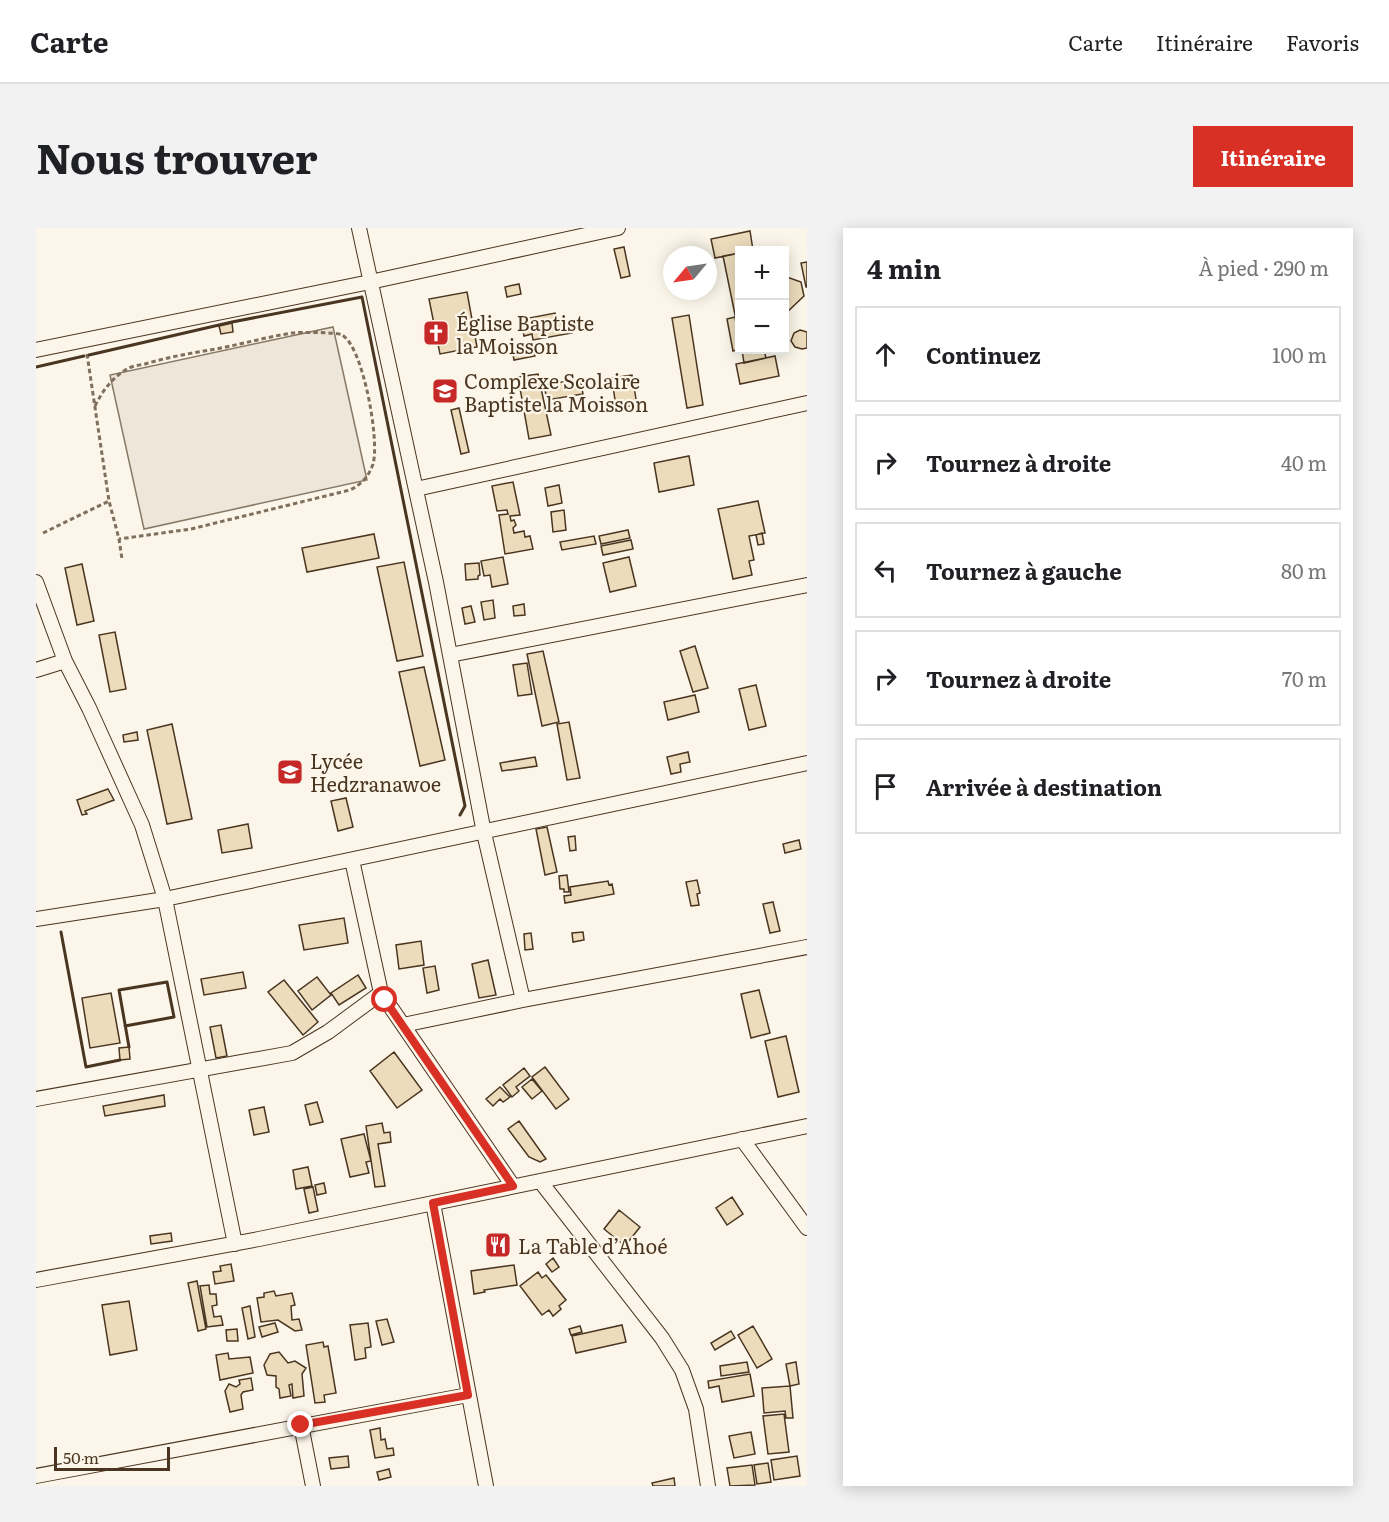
<!DOCTYPE html>
<html lang="fr">
<head>
<meta charset="utf-8">
<style>
	:root { --surface:#fff; --page:#f2f2f2; --text:#202124; --muted:#757577; --line:#e0e0e0; --accent:#d93025 }
	body { margin:0; font-family:Literata,serif; background:var(--page); color:var(--text) }
	.controls { position:absolute; right:18px; top:18px; display:grid; overflow:hidden; border-radius:0px; box-shadow:0 3px 15px #0003 }
	.controls button { width:54px; height:54px; display:grid; place-items:center; padding:0; border:0; border-bottom:2px solid var(--line); background:var(--surface); color:var(--text); font:30px sans-serif }
	.compass { position:absolute; left:627px; top:18px; width:54px; height:54px; border-radius:50%; background:var(--surface); box-shadow:0 3px 15px #0003; rotate:241deg }
	.scale { position:absolute; left:18px; bottom:15px; width:116px; box-sizing:border-box; padding-left:6px; border:3px solid #4a3520; border-top:0; font-size:16px; line-height:21px; white-space:nowrap; color:#4a3520; -webkit-text-stroke:4px #fbf6e9; paint-order:stroke }
	.stop { position:absolute; width:18px; height:18px; margin:-14px; border:4px solid #d93025; border-radius:50%; background:#fff }
	.stop.end { background:#d93025; border-color:#fff; box-shadow:0 2px 6px #0008 }
	.list { margin:0; padding:0; list-style:none }
	h2 { display:flex; justify-content:space-between; align-items:center; height:78px; margin:0; padding:0 24px; font-size:26px }
	h2 small { font-size:20px; font-weight:400; color:var(--muted) }
	.list li { display:grid; grid-template-columns:39px 1fr auto; gap:18px; align-items:center; box-sizing:border-box; height:96px; margin:0 12px 12px; padding:0 12px; border:2px solid var(--line); border-radius:0px }
	.list b { display:block; font-size:22px; white-space:nowrap }
	.list em { font-size:20px; font-style:normal; color:var(--muted) }
	.icon { flex:none; width:33px; height:33px; fill:none; stroke:currentColor; stroke-width:2; stroke-linecap:round; stroke-linejoin:round }
	.map { position:relative; flex:none; width:771px; height:1258px; overflow:hidden; border-radius:0px }
	header { display:flex; align-items:center; gap:36px; box-sizing:border-box; height:84px; padding:0 30px; background:var(--surface); border-bottom:2px solid var(--line) }
	header strong { font-size:28px }
	nav { display:flex; gap:33px; margin-inline-start:auto; font-size:21px }
	.intro { display:flex; align-items:center; justify-content:space-between; box-sizing:border-box; height:144px; padding:0 36px }
	h1 { margin:0; font-size:42px }
	.button { padding:15px 27px; border-radius:0px; background:var(--accent); color:#fff; font-size:21px; font-weight:700 }
	main { display:flex; gap:36px; padding:0 36px }
	aside { flex:1; background:var(--surface); border-radius:0px; box-shadow:0 3px 15px #0003 }
	.map>svg:first-child { display:block }
</style>
</head>
<body>
<header>
<strong>Carte</strong>
<nav><a>Carte</a><a>Itinéraire</a><a>Favoris</a></nav>
</header>
<div class="intro"><h1>Nous trouver</h1><a class="button">Itinéraire</a></div>
<main>
<div class="map">
<svg width="771" height="1258" viewBox="0 0 771 1258">
	<rect width="100%" height="100%" fill="#fbf6e9"/>
	<path fill="#ede6d9" stroke="#887966" stroke-width="1.5" d="M297,99L331,252L108,301L74,147Z"/>
	<path fill="#ecdcbc" stroke="#4a3520" stroke-width="1.5" d="M714,3L717,22H704V25L679,30L675,11Z
		M588,19L594,48L585,50L578,21Z
		M704,25V111L687,28Z
		M771,34V59H770L765,35Z
		M748,48L765,54L768,68L748,87Z
		M483,56L485,66L471,69L469,59Z
		M431,64L441,119L404,126L393,71Z
		M519,85L521,94L525,93L527,102L535,100L536,105L497,112L496,106L488,108L485,94L493,93V90Z
		M653,87L667,177L651,180L636,90Z
		M699,89L704,121L697,123L691,91Z
		M196,95L197,104L185,106L183,98Z
		M764,102L771,104V120L766,121L759,119L755,113L758,105Z
		M497,117L499,128L478,132L476,121Z
		M706,122H728L730,130L708,135Z
		M739,128L743,148L704,156L700,136Z
		M502,146L515,207L493,211L482,149Z
		M596,147L601,177L580,180L576,150Z
		M544,151L547,166L511,172L508,157Z
		M423,180L433,224L425,226L415,182Z
		M653,228L658,257L623,264L618,235Z
		M477,254L484,287L474,288L475,293L478,292L480,297L477,300L478,305L488,303L489,309L494,308L497,321L469,326L463,287L472,286L471,282L461,283L456,258Z
		M523,257L526,275L512,278L509,260Z
		M722,273L729,305L713,308L718,332L713,333L716,347L697,351L682,281Z
		M528,282L530,302L517,304L515,284Z
		M592,302L594,310L565,316L563,308Z
		M726,305L728,316L722,317L720,307Z
		M338,306L343,330L271,344L266,320Z
		M558,308L560,316L526,322L524,314Z
		M595,312L597,321L567,327L565,318Z
		M467,329L472,356L456,359L454,347L448,348L445,333Z
		M593,329L600,358L574,364L567,335Z
		M368,334L387,428L361,433L341,339Z
		M443,335L444,347L442,348V351L430,352L429,336Z
		M46,336L58,393L41,397L29,340Z
		M457,372L459,390L448,392L445,374Z
		M488,376L489,387L478,388L477,378Z
		M435,378L439,394L429,396L426,380Z
		M79,404L90,461L74,464L63,407Z
		M659,418L672,460L657,464L644,423Z
		M507,423L523,494L506,498L491,426Z
		M491,435L496,466L482,468L477,437Z
		M388,439L409,532L384,538L363,444Z
		M720,457L730,498L713,502L703,461Z
		M659,467L663,484L632,492L628,474Z
		M533,494L544,550L531,552L521,496Z
		M136,496L156,591L131,596L111,502Z
		M101,504L102,512L88,514L87,507Z
		M652,524L654,534L644,536L645,544L635,546L631,529Z
		M499,529L501,538L466,543L464,535Z
		M72,561L78,572L49,583L51,586L46,587L41,572Z
		M310,570L317,599L302,603L295,573Z
		M212,596L216,620L186,625L182,602Z
		M511,599L521,644L509,647L500,601Z
		M539,608L540,622L534,623L532,609Z
		M763,612L765,621L749,625L747,616Z
		M531,647L533,664H528V661H524L523,648Z
		M661,652L664,665L661,666L663,677L655,678L650,654Z
		M572,653L573,657L576,656L578,666L529,675L528,668L535,667L534,659Z
		M737,674L744,703L734,705L727,676Z
		M308,690L312,715L268,722L263,697Z
		M547,704L548,712L537,714L536,705Z
		M495,705L497,721L489,722L488,706Z
		M385,713L388,737L363,741L360,717Z
		M452,732L460,767L443,770L436,736Z
		M399,738L403,762L391,765L387,740Z
		M207,744L210,760L168,767L165,751Z
		M322,747L330,760L303,777L295,765Z
		M281,749L295,767L276,782L262,763Z
		M248,752L282,794L267,807L232,764Z
		M723,762L734,805L715,810L705,766Z
		M75,765L84,815L54,820L46,770Z
		M185,797L191,828L180,830L174,799Z
		M750,808L763,864L742,869L729,813Z
		M93,819L94,831L84,832L83,820Z
		M358,824L386,862L361,880L334,843Z
		M509,839L533,871L520,881L496,849Z
		M488,840L494,848L480,859L483,863L476,869L467,857Z
		M496,851L506,863L496,871L486,859Z
		M464,859L474,869L467,874L464,871L457,878L450,871Z
		M128,867L129,878L69,888L67,878Z
		M281,874L287,894L274,897L269,877Z
		M228,879L233,904L218,907L213,882Z
		M483,893L510,931L504,934L493,929L472,901Z
		M346,895L348,905L354,904L355,914L342,916L349,958L339,959L330,898Z
		M328,906L335,933L330,934L333,945L314,949L305,911Z
		M272,939L276,958L260,961L257,942Z
		M288,955L290,965L281,967L279,957Z
		M277,959L282,983L273,985L268,961Z
		M696,969L707,986L691,997L680,980Z
		M583,982L604,999L589,1018L568,1001Z
		M135,1005L136,1013L115,1016L114,1008Z
		M517,1030L523,1039L516,1044L510,1036Z
		M195,1036L198,1053L179,1056L177,1044L185,1043L184,1038Z
		M478,1037L481,1057L448,1062L449,1064L438,1066L435,1043Z
		M502,1044L506,1050L510,1047L530,1072L523,1078L525,1081L517,1088L513,1082L506,1087L484,1058Z
		M161,1053L170,1101L162,1103L152,1055Z
		M173,1057L174,1066H180L181,1077L176,1078L178,1089L185,1088L187,1097L171,1099L164,1058Z
		M238,1063L240,1068L256,1065L259,1077L255,1078L256,1092L263,1091L266,1102L259,1103L242,1092L225,1094L221,1070L228,1069V1065Z
		M93,1073L101,1122L74,1127L66,1077Z
		M214,1078L219,1109L212,1111L206,1080Z
		M351,1091L358,1114L346,1117L340,1093Z
		M239,1095L242,1104L226,1109L223,1099Z
		M332,1095L335,1119L329,1120L330,1130L319,1132L314,1097Z
		M586,1097L590,1114L540,1125L536,1108Z
		M544,1098L546,1104L535,1107L533,1101Z
		M717,1098L736,1131L721,1140L702,1107Z
		M201,1101L202,1113H191L190,1102Z
		M695,1103L699,1110L679,1122L675,1115Z
		M287,1114L288,1119L292,1118L300,1165L288,1167L289,1174L279,1175L270,1117Z
		M243,1124L252,1135L259,1133L270,1140L266,1146L268,1168L257,1170L256,1156L253,1157L255,1168L244,1170L243,1161L240,1159V1148L231,1147L228,1137L234,1126Z
		M192,1125L193,1131L214,1129L217,1145L184,1152L180,1127Z
		M711,1134L713,1144L685,1148L684,1138Z
		M760,1134L763,1156L754,1158L750,1136Z
		M714,1146L718,1168L686,1174L683,1158L673,1160L672,1153Z
		M215,1150L217,1162L207,1164L205,1167L207,1181L194,1184L189,1163L193,1156L200,1159L204,1156L203,1152Z
		M754,1158L757,1190H750L749,1183L728,1185L726,1160Z
		M748,1186L753,1224L732,1226L727,1188Z
		M344,1200L345,1212L349,1211L351,1221L357,1220L358,1227L339,1230L334,1202Z
		M715,1204L719,1226L698,1230L693,1208Z
		M312,1228L313,1239L295,1241L293,1230Z
		M761,1228L764,1248L738,1252L735,1232Z
		M732,1235L735,1254L721,1256L718,1237Z
		M716,1237L719,1257L694,1258L691,1240Z
		M353,1241L355,1249L343,1252L341,1244Z
		M638,1250L639,1258H617L616,1255Z"/>
	<g fill="none" stroke-linecap="round" stroke-linejoin="round">
		<defs>
			<path id="minor" d="M323,0L400,354L448,605L487,772
				M0,122L334,54L582,0
				M380,261L771,175
				M0,354L29,433L53,480L106,597L129,671L199,1016
				M414,427L771,357
				M0,442L29,433
				M316,632L345,765L477,958
				M0,691L129,671L771,535
				M367,797L487,772L771,719
				M0,871L256,825L292,804L345,765
				M706,911L771,1000
				M504,953L626,1110L646,1142L660,1181L672,1258
				M397,975L450,1258
				M0,1052L223,1011L771,898
				M265,1197L277,1258
				M0,1248L432,1167"/>
		</defs>
		<use href="#minor" stroke="#4a3520" stroke-width="16"/>
		<path stroke="#7f6f5c" stroke-width="3" stroke-dasharray="4.5 3" stroke-linecap="butt" d="M51,126L73,273L83,311L86,331
			M59,178C67,162 76,150 91,141C96,138 103,137 109,136C132,129 156,125 180,121C206,116 231,109 256,105C263,104 301,104 306,107C327,118 344,213 337,236C333,248 325,257 314,262L155,301L83,311
			M7,305L73,273"/>
		<use href="#minor" stroke="#fbf6e9" stroke-width="14"/>
		<path stroke="#4a3520" stroke-width="3" d="M53,127L196,94L326,69L429,578L424,587
			M0,139L48,128
			M25,704L50,839L84,832
			M89,798L138,789L131,754L83,762L93,819"/>
	</g>
	<g fill="none" stroke-linecap="round" stroke-linejoin="round">
		<path stroke="#d93025" stroke-width="8" d="M265,1197L432,1167L397,975L477,958L349,772"/>
	</g>
	<defs>
		<symbol id="church-square" viewBox="-11 -11 22 22"><rect x="-9" y="-9" width="18" height="18" rx="4" fill="#c62828" stroke="#fbf6e9"/><path d="M-1.2-6h2.4v3.5h3.3v2.4h-3.3V6h-2.4V-.1h-3.3v-2.4h3.3Z" fill="#fff"/></symbol>
		<symbol id="school-square" viewBox="-11 -11 22 22"><rect x="-9" y="-9" width="18" height="18" rx="4" fill="#c62828" stroke="#fbf6e9"/><path d="M0-5L7-2L0 1L-7-2ZM-4 1L0 2.5L4 1V4Q0 6-4 4Z" fill="#fff"/></symbol>
		<symbol id="restaurant-square" viewBox="-11 -11 22 22"><rect x="-9" y="-9" width="18" height="18" rx="4" fill="#c62828" stroke="#fbf6e9"/><path d="M-5-6h1v4h1v-4h1v4h1v-4h1v5L-1.5 .5V6h-2V.5L-5-1ZM5-6V6H3V1.5H1.5Q1.5-4 5-6Z" fill="#fff"/></symbol>
	</defs>
	<g fill-rule="evenodd">
		<use href="#church-square" x="385" y="90" width="30" height="30"/>
		<use href="#school-square" x="394" y="148" width="30" height="30"/>
		<use href="#school-square" x="239" y="529" width="30" height="30"/>
		<use href="#restaurant-square" x="447" y="1002" width="30" height="30"/>
	</g>
	<g text-anchor="middle" dominant-baseline="central" stroke-width="4.5" stroke-linejoin="round" paint-order="stroke">
		<g font-size="20" fill="#4a3520" stroke="#fbf6e9" text-anchor="start">
			<text x="420" y="94">Église Baptiste<tspan x="420" dy="23">la Moisson</tspan></text>
			<text x="428" y="152">Complexe Scolaire<tspan x="428" dy="23">Baptiste la Moisson</tspan></text>
			<text x="274" y="532">Lycée<tspan x="274" dy="23">Hedzranawoe</tspan></text>
			<text x="482" y="1017">La Table d’Ahoé</text>
		</g>
	</g>
</svg>
<div class="controls">
<button>+</button>
<button>−</button>
</div>
<svg class="compass" viewBox="-18 -18 36 36"><path d="M0-13l5 13h-10z" fill="#e53935"/><path d="M0 13l5-13h-10z" fill="#757577"/></svg>
<div class="scale">50 m</div>
<div class="stop" style="left:349px;top:772px"></div>
<div class="stop end" style="left:265px;top:1197px"></div>
</div>
<aside>
<h2>4 min<small>À pied · 290 m</small></h2>
<ul class="list">
<li><svg class="icon" aria-label="ahead" viewBox="0 0 24 24"><path d="M12 20V5M6 11l6-6 6 6"/></svg><div><b>Continuez</b></div><em>100 m</em></li>
<li><svg class="icon" aria-label="right" viewBox="0 0 24 24"><path d="M7 20v-9h11M14 6l5 5-5 5"/></svg><div><b>Tournez à droite</b></div><em>40 m</em></li>
<li><svg class="icon" aria-label="left" viewBox="0 0 24 24"><path d="M17 20v-9H6M10 6l-5 5 5 5"/></svg><div><b>Tournez à gauche</b></div><em>80 m</em></li>
<li><svg class="icon" aria-label="right" viewBox="0 0 24 24"><path d="M7 20v-9h11M14 6l5 5-5 5"/></svg><div><b>Tournez à droite</b></div><em>70 m</em></li>
<li><svg class="icon" aria-label="arrive" viewBox="0 0 24 24"><path d="M6 21V4h12l-3 4 3 4H6"/></svg><div><b>Arrivée à destination</b></div></li>
</ul>
</aside>
</main>
</body>
</html>
